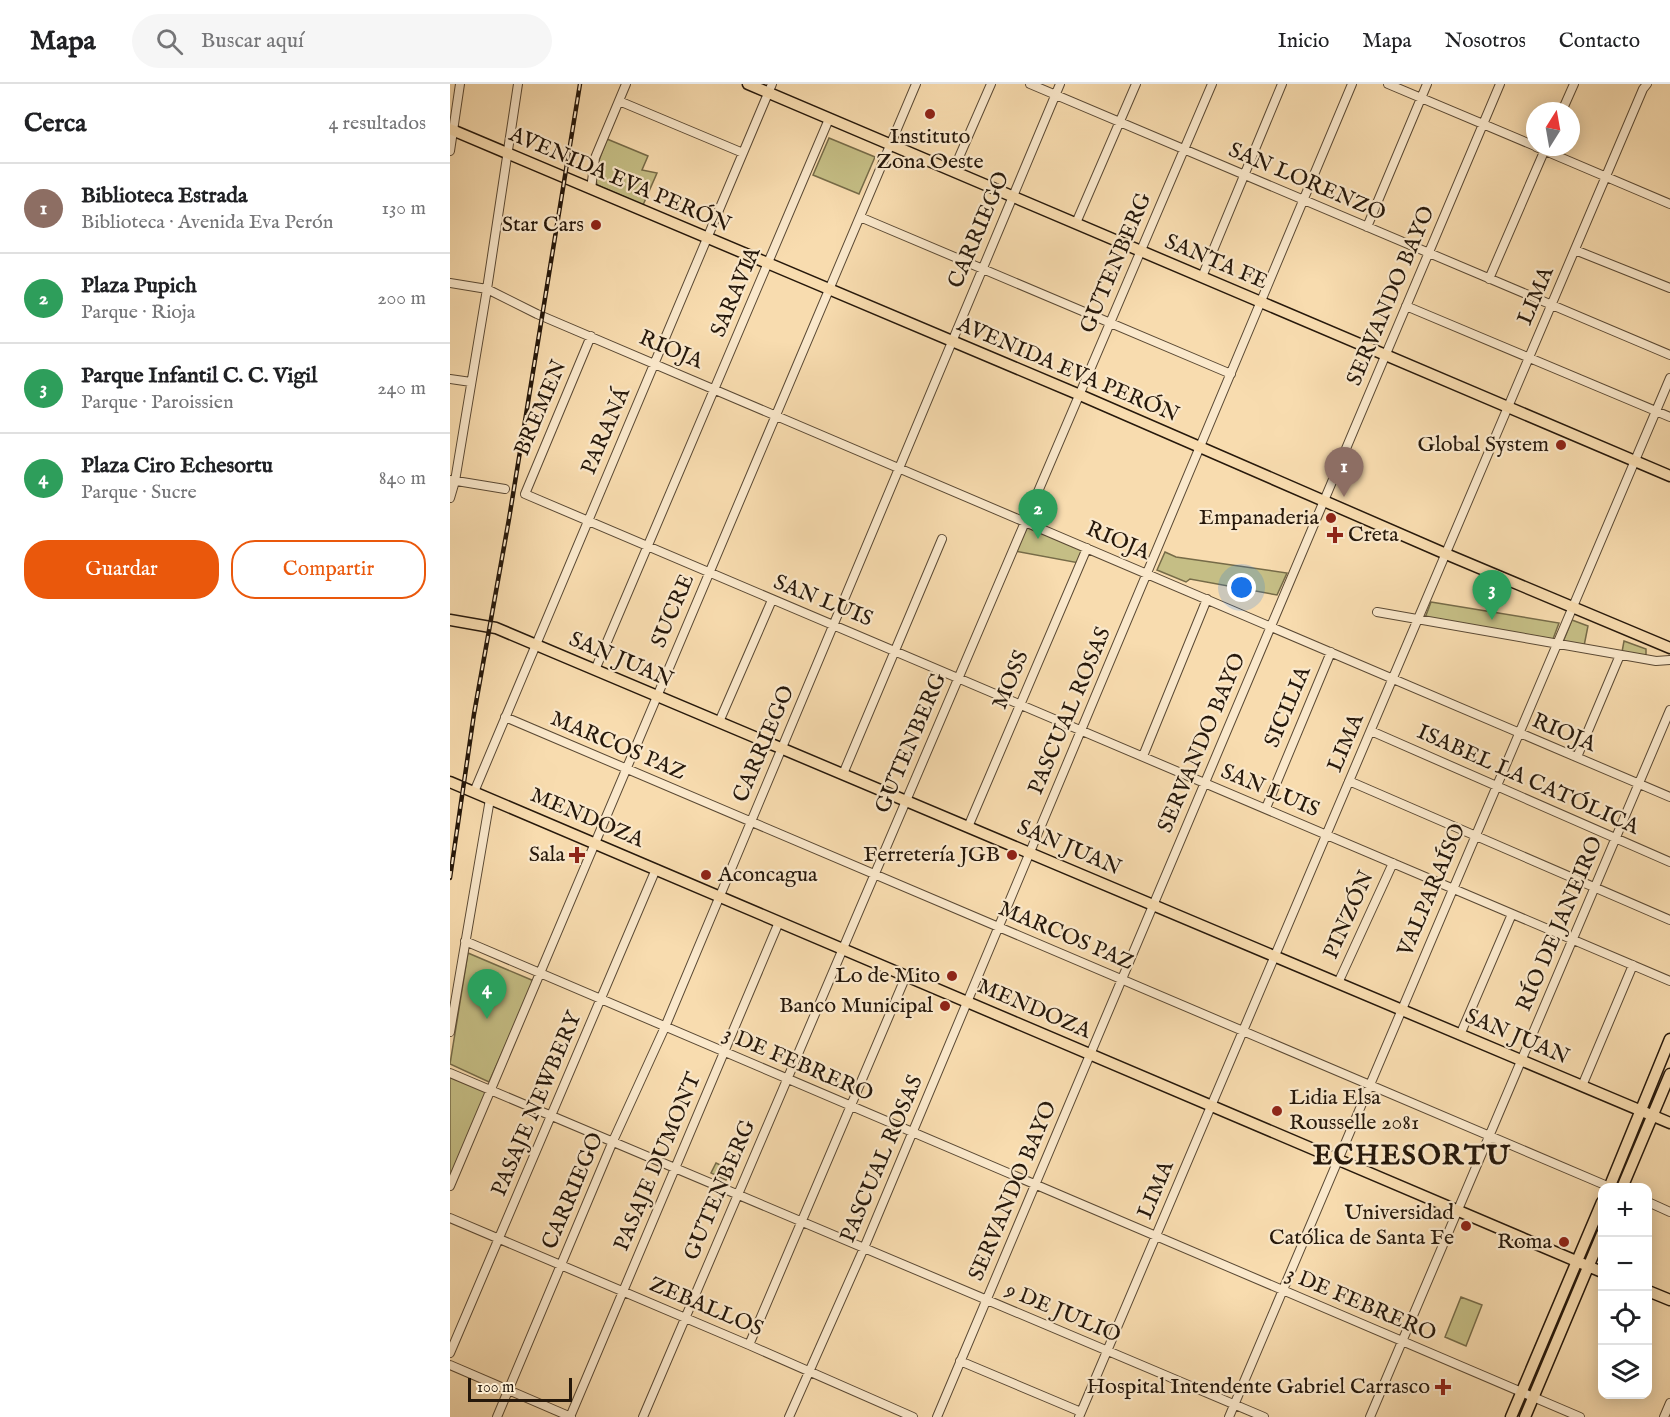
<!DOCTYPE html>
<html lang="es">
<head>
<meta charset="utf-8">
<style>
	:root { --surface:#fff; --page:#f6f6f6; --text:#202124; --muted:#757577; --line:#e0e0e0; --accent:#ea580c }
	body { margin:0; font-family:"IM FELL English",serif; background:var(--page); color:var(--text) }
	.controls { position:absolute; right:18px; bottom:18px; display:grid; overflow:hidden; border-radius:12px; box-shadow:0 3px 15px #0003 }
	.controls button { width:54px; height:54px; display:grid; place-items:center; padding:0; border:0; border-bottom:2px solid var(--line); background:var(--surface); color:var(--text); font:30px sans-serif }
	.compass { position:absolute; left:1076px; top:18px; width:54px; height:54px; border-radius:50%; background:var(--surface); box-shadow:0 3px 15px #0003; rotate:11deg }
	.scale { position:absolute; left:18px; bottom:15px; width:104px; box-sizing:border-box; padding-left:6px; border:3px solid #26180b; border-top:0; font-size:16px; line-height:21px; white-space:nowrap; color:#26180b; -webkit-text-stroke:4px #fae8cb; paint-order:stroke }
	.you { position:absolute; left:792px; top:504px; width:21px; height:21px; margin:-15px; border:4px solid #fff; border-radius:50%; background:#1a73e8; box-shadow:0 0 0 9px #1a73e833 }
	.badge { display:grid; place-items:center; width:39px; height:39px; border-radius:50%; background:var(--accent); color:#fff; font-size:20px; font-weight:700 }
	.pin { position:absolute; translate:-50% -50px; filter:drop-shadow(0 2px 3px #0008) }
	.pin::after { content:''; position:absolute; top:32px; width:21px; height:18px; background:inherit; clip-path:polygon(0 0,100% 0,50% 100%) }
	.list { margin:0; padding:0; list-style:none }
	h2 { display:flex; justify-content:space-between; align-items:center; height:78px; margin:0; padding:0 24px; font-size:26px }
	h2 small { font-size:20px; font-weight:400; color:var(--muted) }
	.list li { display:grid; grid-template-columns:39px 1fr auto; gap:18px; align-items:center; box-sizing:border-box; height:90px; padding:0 24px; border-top:2px solid var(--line) }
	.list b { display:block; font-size:22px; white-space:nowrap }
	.list p { margin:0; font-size:20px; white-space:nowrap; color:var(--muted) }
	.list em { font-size:20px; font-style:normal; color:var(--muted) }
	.actions { display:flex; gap:12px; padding:18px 24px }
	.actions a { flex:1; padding:14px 0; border:2px solid var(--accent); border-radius:24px; text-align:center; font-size:21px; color:var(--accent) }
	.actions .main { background:var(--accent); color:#fff }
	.icon { flex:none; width:33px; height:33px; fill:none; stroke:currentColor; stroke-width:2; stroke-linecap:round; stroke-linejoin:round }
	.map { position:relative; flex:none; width:1220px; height:1333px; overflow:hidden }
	header { display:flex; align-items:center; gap:36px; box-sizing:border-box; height:84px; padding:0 30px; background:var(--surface); border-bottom:2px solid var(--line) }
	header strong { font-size:28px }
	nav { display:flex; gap:33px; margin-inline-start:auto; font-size:21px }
	.search { width:420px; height:54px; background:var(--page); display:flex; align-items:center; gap:15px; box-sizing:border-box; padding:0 21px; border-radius:33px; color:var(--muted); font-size:22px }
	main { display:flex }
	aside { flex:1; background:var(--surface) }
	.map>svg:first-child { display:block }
</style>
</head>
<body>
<header>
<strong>Mapa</strong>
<div class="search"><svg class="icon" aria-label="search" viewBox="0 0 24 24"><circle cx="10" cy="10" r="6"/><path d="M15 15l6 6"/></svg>Buscar aquí</div>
<nav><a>Inicio</a><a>Mapa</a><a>Nosotros</a><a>Contacto</a></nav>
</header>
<main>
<aside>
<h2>Cerca<small>4 resultados</small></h2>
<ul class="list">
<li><span class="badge" style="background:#8d6e63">1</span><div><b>Biblioteca Estrada</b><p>Biblioteca · Avenida Eva Perón</p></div><em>130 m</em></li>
<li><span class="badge" style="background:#2e9e5b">2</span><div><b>Plaza Pupich</b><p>Parque · Rioja</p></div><em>200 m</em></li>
<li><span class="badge" style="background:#2e9e5b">3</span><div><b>Parque Infantil C. C. Vigil</b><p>Parque · Paroissien</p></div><em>240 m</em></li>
<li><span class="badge" style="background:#2e9e5b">4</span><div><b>Plaza Ciro Echesortu</b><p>Parque · Sucre</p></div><em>840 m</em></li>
</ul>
<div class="actions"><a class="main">Guardar</a><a>Compartir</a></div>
</aside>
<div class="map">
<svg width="1220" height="1333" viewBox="0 0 1220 1333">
	<rect width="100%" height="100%" fill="#f8dcaf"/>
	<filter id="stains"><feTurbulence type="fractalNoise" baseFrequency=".00333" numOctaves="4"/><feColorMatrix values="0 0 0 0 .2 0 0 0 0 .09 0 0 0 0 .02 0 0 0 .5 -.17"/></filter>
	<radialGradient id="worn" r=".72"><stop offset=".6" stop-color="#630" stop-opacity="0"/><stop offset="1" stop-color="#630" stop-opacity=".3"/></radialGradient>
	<path fill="#c5be85" stroke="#766b48" stroke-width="1.5" d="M379,54L425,73L409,110L363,91Z
		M157,55L198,72L192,86L207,89L193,121L147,101C143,86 152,69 157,55Z
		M576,442L634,467L629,479L565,467Z
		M715,468L726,473L837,489L827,511L740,495L736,498L707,486Z
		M981,518L1109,539L1103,555L975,534Z
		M1122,536L1138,542L1134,562L1113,558Z
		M1174,557L1196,565V573L1172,568Z
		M18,869L84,897L39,998L0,980Z
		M0,993L37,1008L0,1097Z
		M266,1079L281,1086L276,1096L261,1089Z
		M1011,1213L1032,1221L1016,1262L995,1253Z"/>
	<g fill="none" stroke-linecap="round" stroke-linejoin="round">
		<defs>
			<path id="minor" d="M580,0L1220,271
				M938,0L1085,62
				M169,17L293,69
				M1112,27L1124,0
				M1086,63L1220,120
				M0,67L10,0
				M503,87L541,0
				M141,105L145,74L176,0
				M410,133L781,290
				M626,139L686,0
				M917,143L977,0
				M1125,166L1220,204
				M752,193L832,0
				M1039,195L1096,63
				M0,199L37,205L87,230L1220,713
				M956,222L1220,333
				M141,252L75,410L1220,897
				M0,295L21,298
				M0,396L55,405
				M0,414L5,397L37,205L68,0
				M927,528L1206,577L1220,576
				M145,586L379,35
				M55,633L1162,1104
				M269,638L322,516
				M921,647L1220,778
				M693,672L757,515
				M1127,673L1170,571
				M393,690L492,455
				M899,697L1220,836
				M24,708L322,0
				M816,724L881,568
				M518,743L637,464
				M15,857L1130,1333
				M888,899L943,779
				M0,948L40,715
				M1010,951L1062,830
				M0,989L814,1333
				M1132,1002L1183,881
				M0,1102L466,0
				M1198,1118L1220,1128
				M0,1134L299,1261L463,1333
				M299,1261L456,892
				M0,1269L206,785
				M510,1277L631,1328
				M0,1281L121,1333
				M47,1333L163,1057L215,943L610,0
				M120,1333L329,838
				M193,1333L762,0
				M339,1333L414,1164L902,0
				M487,1333L1050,0
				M629,1333L1193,5L1197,0
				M779,1333L1220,294
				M920,1333L1220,626
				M1214,1333L1220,1319"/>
			<path id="major" d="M298,0L1220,392
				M0,45L630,311L996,470L1220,564
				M0,536L46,544L1220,1039
				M0,698L1152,1188
				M1159,1104L1220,955
				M1172,1104L1220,990
				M1198,1207L1220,1216
				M1061,1333L1152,1118
				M1075,1333L1152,1150"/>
		</defs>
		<use href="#minor" stroke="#5a4934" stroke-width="10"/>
		<use href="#major" stroke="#26180b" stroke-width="13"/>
		<use href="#minor" stroke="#fae8cb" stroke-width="8"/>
		<use href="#major" stroke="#f8dcaf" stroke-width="10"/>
		<defs>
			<path id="rail" d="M0,794L24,630L59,435L130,0"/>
		</defs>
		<use href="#rail" stroke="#26180b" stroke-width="4.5"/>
		<use href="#rail" stroke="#fae8cb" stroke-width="2" stroke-dasharray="7" stroke-linecap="butt"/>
	</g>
	<g fill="#8f2418" stroke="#fae8cb" stroke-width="2">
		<circle cx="480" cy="30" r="6"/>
		<circle cx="146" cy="141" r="6"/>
		<circle cx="1111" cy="361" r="6"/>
		<circle cx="881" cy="434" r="6"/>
		<path d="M882 442h6v6h6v6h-6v6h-6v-6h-6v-6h6z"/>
		<path d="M124 762h6v6h6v6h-6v6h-6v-6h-6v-6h6z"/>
		<circle cx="562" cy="771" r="6"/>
		<circle cx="256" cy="791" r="6"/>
		<circle cx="502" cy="892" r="6"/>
		<circle cx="495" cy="922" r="6"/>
		<circle cx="827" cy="1027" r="6"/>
		<circle cx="1016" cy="1142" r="6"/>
		<circle cx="1114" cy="1158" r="6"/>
		<path d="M990 1294h6v6h6v6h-6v6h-6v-6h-6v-6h6z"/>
	</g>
	<g text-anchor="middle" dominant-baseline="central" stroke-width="4.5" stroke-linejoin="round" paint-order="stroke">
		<g font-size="22" fill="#26180b" stroke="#fae8cb" text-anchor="end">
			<text x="480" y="53" text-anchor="middle">Instituto<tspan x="480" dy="25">Zona Oeste</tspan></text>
			<text x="134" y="141">Star Cars</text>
			<text x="1099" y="361">Global System</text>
			<text x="869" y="434">Empanaderia</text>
			<text x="898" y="451" text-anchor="start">Creta</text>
			<text x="115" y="771">Sala</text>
			<text x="550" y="771">Ferretería JGB</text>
			<text x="268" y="791" text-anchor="start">Aconcagua</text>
			<text x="490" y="892">Lo de Mito</text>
			<text x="483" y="922">Banco Municipal</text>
			<text x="839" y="1014" text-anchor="start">Lidia Elsa<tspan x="839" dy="25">Rousselle 2081</tspan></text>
			<text x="1004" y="1129">Universidad<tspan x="1004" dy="25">Católica de Santa Fe</tspan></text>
			<text x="1102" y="1158">Roma</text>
			<text x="980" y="1303">Hospital Intendente Gabriel Carrasco</text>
		</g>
		<g font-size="22" fill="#26180b" stroke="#fae8cb">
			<text transform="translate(170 96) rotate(23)">AVENIDA EVA PERÓN</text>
			<text transform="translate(857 98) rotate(23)">SAN LORENZO</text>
			<text transform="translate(529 146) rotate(-67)">CARRIEGO</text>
			<text transform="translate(766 178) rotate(23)">SANTA FE</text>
			<text transform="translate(666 179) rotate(-67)">GUTENBERG</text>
			<text transform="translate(286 208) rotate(-67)">SARAVIA</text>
			<text transform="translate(941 212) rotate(-67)">SERVANDO BAYO</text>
			<text transform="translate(1086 212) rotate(-67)">LIMA</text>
			<text transform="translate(221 266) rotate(23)">RIOJA</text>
			<text transform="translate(618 286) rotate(23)">AVENIDA EVA PERÓN</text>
			<text transform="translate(91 324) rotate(-67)">BREMEN</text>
			<text transform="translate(156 347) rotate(-67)">PARANÁ</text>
			<text transform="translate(668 457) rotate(23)">RIOJA</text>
			<text transform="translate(373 517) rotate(22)">SAN LUIS</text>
			<text transform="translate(223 527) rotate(-67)">SUCRE</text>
			<text transform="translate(171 576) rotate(23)">SAN JUAN</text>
			<text transform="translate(561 596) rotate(-67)">MOSS</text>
			<text transform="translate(838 623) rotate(-67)">SICILIA</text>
			<text transform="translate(620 627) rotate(-67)">PASCUAL ROSAS</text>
			<text transform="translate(1114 649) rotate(23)">RIOJA</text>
			<text transform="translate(461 659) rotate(-67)">GUTENBERG</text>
			<text transform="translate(752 659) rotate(-67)">SERVANDO BAYO</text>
			<text transform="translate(896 659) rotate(-67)">LIMA</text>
			<text transform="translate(314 660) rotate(-67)">CARRIEGO</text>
			<text transform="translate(168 662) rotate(23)">MARCOS PAZ</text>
			<text transform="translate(1078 696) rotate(24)">ISABEL LA CATÓLICA</text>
			<text transform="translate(820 707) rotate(23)">SAN LUIS</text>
			<text transform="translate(137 734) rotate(23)">MENDOZA</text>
			<text transform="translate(619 764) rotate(23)">SAN JUAN</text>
			<text transform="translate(982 806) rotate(-67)">VALPARAÍSO</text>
			<text transform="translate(899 831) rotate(-66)">PINZÓN</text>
			<text transform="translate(1110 840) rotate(-67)">RÍO DE JANEIRO</text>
			<text transform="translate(616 852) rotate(23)">MARCOS PAZ</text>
			<text transform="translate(584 925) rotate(23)">MENDOZA</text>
			<text transform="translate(1067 953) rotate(23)">SAN JUAN</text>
			<text transform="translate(348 980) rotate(23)">3 DE FEBRERO</text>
			<text transform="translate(87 1020) rotate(-67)">PASAJE NEWBERY</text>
			<text transform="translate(432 1075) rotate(-67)">PASCUAL ROSAS</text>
			<text transform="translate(208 1078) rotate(-67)">PASAJE DUMONT</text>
			<text transform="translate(270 1106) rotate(-67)">GUTENBERG</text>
			<text transform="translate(706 1106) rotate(-67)">LIMA</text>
			<text transform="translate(123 1107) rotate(-67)">CARRIEGO</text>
			<text transform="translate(563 1107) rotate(-67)">SERVANDO BAYO</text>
			<text transform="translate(911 1220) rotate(23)">3 DE FEBRERO</text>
			<text transform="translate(256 1223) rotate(23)">ZEBALLOS</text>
			<text transform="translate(613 1229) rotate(23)">9 DE JULIO</text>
		</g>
		<g font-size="28" font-weight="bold" letter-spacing="1.5" fill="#26180b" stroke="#fae8cb">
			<text x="962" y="1072">ECHESORTU</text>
		</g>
	</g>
	<rect width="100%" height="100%" filter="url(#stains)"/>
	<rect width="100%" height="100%" fill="url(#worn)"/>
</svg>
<div class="controls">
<button>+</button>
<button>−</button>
<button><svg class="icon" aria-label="locate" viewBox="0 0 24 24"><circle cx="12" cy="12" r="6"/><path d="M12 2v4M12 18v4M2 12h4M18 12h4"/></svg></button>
<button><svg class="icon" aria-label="layers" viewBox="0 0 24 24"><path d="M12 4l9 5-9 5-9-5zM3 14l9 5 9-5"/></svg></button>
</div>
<svg class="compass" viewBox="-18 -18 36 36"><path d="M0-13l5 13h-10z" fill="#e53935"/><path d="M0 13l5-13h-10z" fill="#757577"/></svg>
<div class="scale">100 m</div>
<div class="you"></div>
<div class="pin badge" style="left:894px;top:413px;background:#8d6e63">1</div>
<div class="pin badge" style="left:588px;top:455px;background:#2e9e5b">2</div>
<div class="pin badge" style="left:1042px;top:536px;background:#2e9e5b">3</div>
<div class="pin badge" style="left:37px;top:935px;background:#2e9e5b">4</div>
</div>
</main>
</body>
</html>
